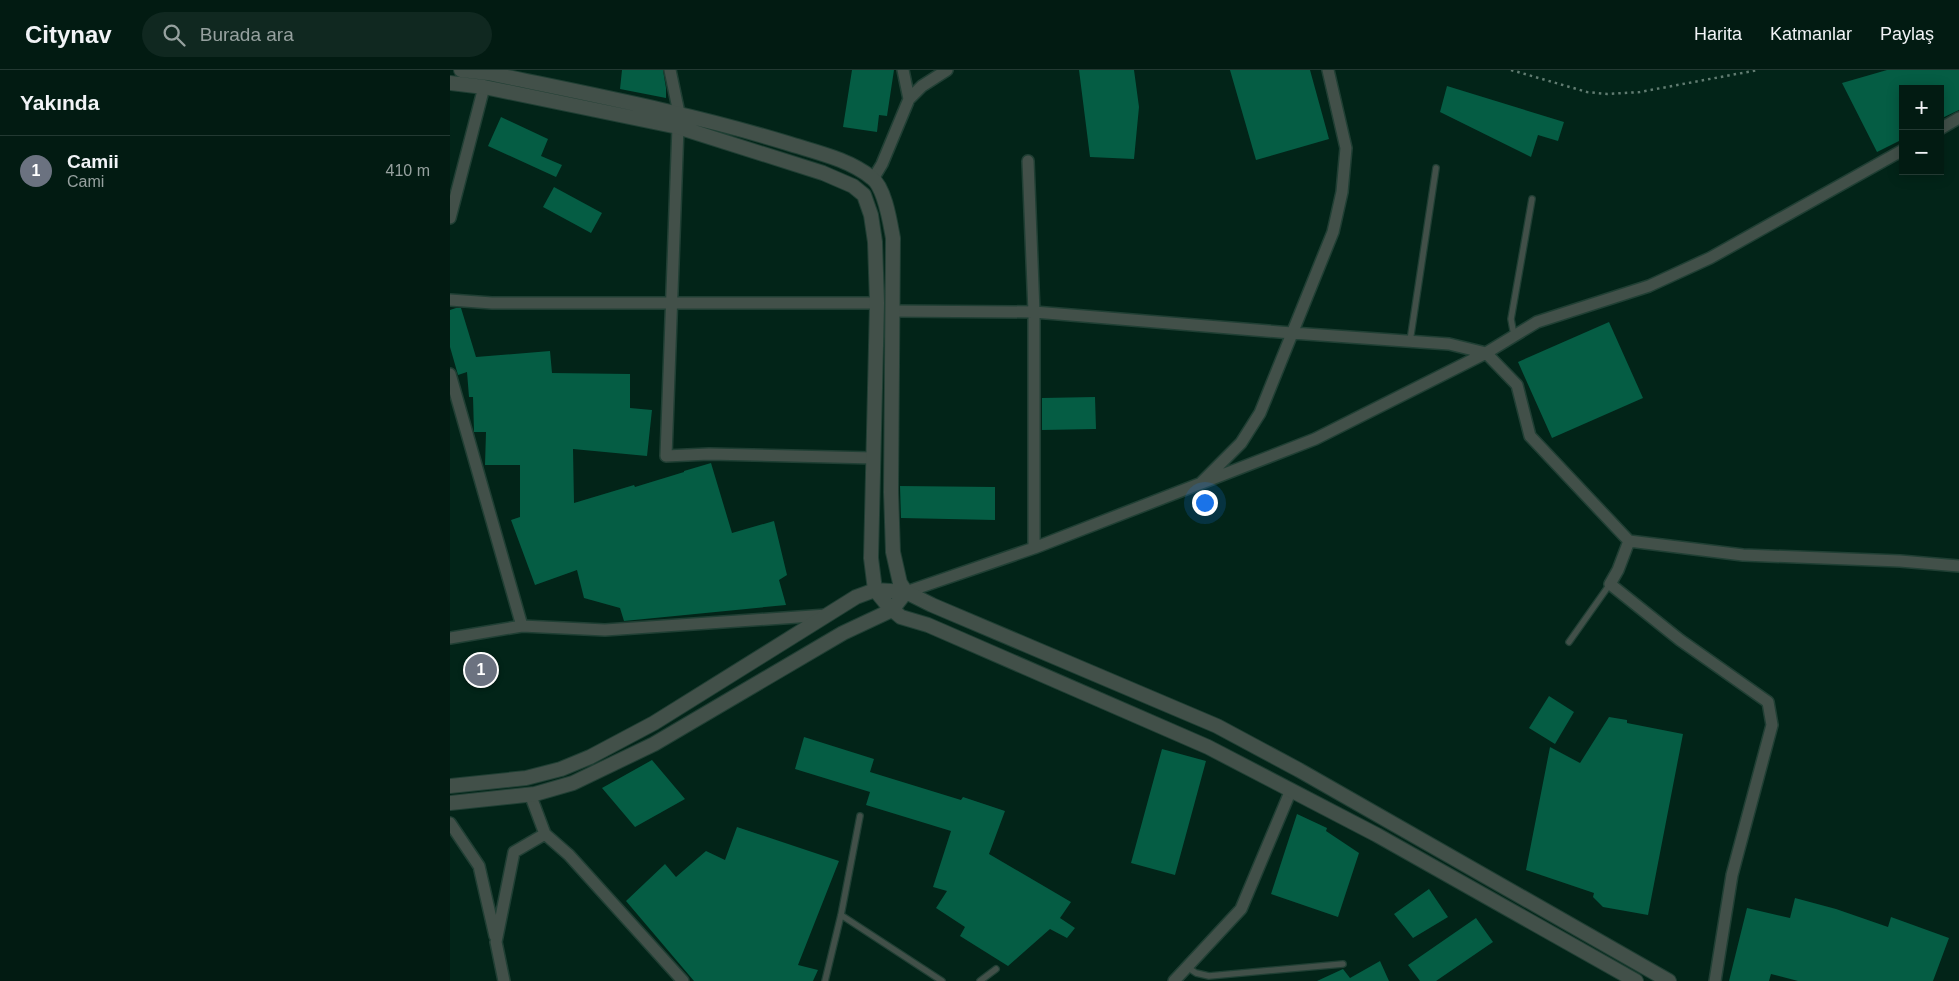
<!DOCTYPE html>
<html lang="tr">
<head>
<meta charset="utf-8">
<style>
	:root { --surface:#021b12; --page:#102820; --text:#f1f3f6; --muted:#96a19f; --line:#233932; --accent:#ea580c }
	body { margin:0; font-family:Arial,sans-serif; background:var(--page); color:var(--text) }
	.controls { position:absolute; right:15px; top:15px; display:grid; overflow:hidden; border-radius:0px; box-shadow:0 2px 12px #0003 }
	.controls button { width:45px; height:45px; display:grid; place-items:center; padding:0; border:0; border-bottom:1px solid var(--line); background:var(--surface); color:var(--text); font:25px sans-serif }
	.you { position:absolute; left:754px; top:432px; width:18px; height:18px; margin:-12px; border:4px solid #fff; border-radius:50%; background:#1a73e8; box-shadow:0 0 0 8px #1a73e833 }
	.badge { display:grid; place-items:center; width:32px; height:32px; border-radius:50%; background:var(--accent); color:#fff; font-size:16px; font-weight:700 }
	.pin { position:absolute; translate:-50% -50%; border:2px solid #fff; box-shadow:0 1px 5px #0006 }
	.list { margin:0; padding:0; list-style:none }
	h2 { display:flex; justify-content:space-between; align-items:center; height:65px; margin:0; padding:0 20px; font-size:21px }
	h2 small { font-size:16px; font-weight:400; color:var(--muted) }
	.list li { display:grid; grid-template-columns:32px 1fr auto; gap:15px; align-items:center; box-sizing:border-box; height:70px; padding:0 20px; border-top:1px solid var(--line) }
	.list b { display:block; font-size:19px; white-space:nowrap }
	.list p { margin:0; font-size:16px; white-space:nowrap; color:var(--muted) }
	.list em { font-size:16px; font-style:normal; color:var(--muted) }
	.icon { flex:none; width:28px; height:28px; fill:none; stroke:currentColor; stroke-width:2; stroke-linecap:round; stroke-linejoin:round }
	.map { position:relative; flex:none; width:1509px; height:911px; overflow:hidden }
	header { display:flex; align-items:center; gap:30px; box-sizing:border-box; height:70px; padding:0 25px; background:var(--surface); border-bottom:1px solid var(--line) }
	header strong { font-size:24px }
	nav { display:flex; gap:28px; margin-inline-start:auto; font-size:18px }
	.search { width:350px; height:45px; background:var(--page); display:flex; align-items:center; gap:12px; box-sizing:border-box; padding:0 18px; border-radius:28px; color:var(--muted); font-size:19px }
	main { display:flex }
	aside { flex:1; background:var(--surface) }
	.map>svg:first-child { display:block }
</style>
</head>
<body>
<header>
<strong>Citynav</strong>
<div class="search"><svg class="icon" aria-label="search" viewBox="0 0 24 24"><circle cx="10" cy="10" r="6"/><path d="M15 15l6 6"/></svg>Burada ara</div>
<nav><a>Harita</a><a>Katmanlar</a><a>Paylaş</a></nav>
</header>
<main>
<aside>
<h2>Yakında<small></small></h2>
<ul class="list">
<li><span class="badge" style="background:#6b7280">1</span><div><b>Camii</b><p>Cami</p></div><em>410 m</em></li>
</ul>
</aside>
<div class="map">
<svg width="1509" height="911" viewBox="0 0 1509 911">
	<rect width="100%" height="100%" fill="#022418"/>
	<path fill="#055d44" d="M172,0H213L216,18V28L170,19Z
		M402,0H444L437,46L429,45L427,62L393,57Z
		M629,0H684L689,37L684,89L640,87Z
		M780,0H860L879,69L806,90Z
		M1437,0H1509V40L1490,49V19H1453V69L1427,82L1392,13Z
		M997,16L1114,52L1108,71L1088,65L1081,87L990,42Z
		M51,47L98,69L91,86L112,95L106,107L38,76Z
		M104,117L152,143L141,163L93,137Z
		M6,238H11L26,287L100,281L102,303L180,304V338L202,340L197,386L123,379L124,433L184,415L185,417L234,402V401L261,393L282,463L324,451L337,505L329,510L336,535L174,551L170,538L134,528L127,500L85,515L61,450L70,447V395H35L36,362H24L23,327H19L17,302L8,305L0,277V240Z
		M1159,252L1193,328L1102,368L1068,292Z
		M645,327L646,359L592,360V328Z
		M450,416L545,417V450L451,448Z
		M33,582L46,610L28,618L15,590Z
		M1099,626L1124,642L1105,674L1079,658Z
		M1159,647L1177,650V653L1233,664L1198,845L1153,837L1143,827L1144,823L1076,800L1100,677L1130,693Z
		M354,667L424,689L420,702L511,730L513,727L555,741L539,784L621,832L610,848L625,858L617,868L600,859L558,896L510,866L515,857L486,838L497,821L483,817L501,761L416,735L420,722L345,699Z
		M712,679L756,691L725,805L681,793Z
		M202,690L235,729L185,757L152,718Z
		M847,744L877,758L876,761L909,783L888,847L821,824Z
		M287,757L389,791L348,895L368,900L363,911H244L176,831L215,794L226,807L256,781L275,790Z
		M979,819L998,847L963,868L944,844Z
		M1345,828L1386,839L1438,857L1441,847L1499,868L1483,911H1348L1321,904L1319,911H1279L1297,838L1340,848Z
		M1026,848L1043,872L986,911H970L958,895Z
		M930,891L939,911H867L893,899L900,908Z"/>
	<g fill="none" stroke-linecap="round" stroke-linejoin="round">
		<defs>
			<path id="service" d="M1066,265L1063,260L1061,249L1082,129
				M960,271L986,98
				M1119,572L1160,514
				M391,845L492,911
				M737,897L746,903L759,906L893,894
				M375,911L391,845L410,746
				M530,911L546,899"/>
			<path id="minor" d="M220,0L229,43
				M453,0L459,29
				M228,57L216,386L259,384L423,388
				M1490,59L1509,48
				M578,91L584,242V478
				M423,109L432,94L459,29L472,16L497,0
				M0,148L34,17
				M0,230L42,233H427
				M443,241L584,242L842,263L999,274L1036,283L1067,315L1080,366L1179,471L1293,485L1450,491L1509,496
				M0,304L72,556
				M752,412L791,373L810,343L883,162L892,122L896,78L878,0
				M1179,471L1168,500L1160,514L1230,570L1318,632L1322,655L1282,805L1265,911
				M456,522L584,478L865,369L1036,283L1087,252L1199,216L1260,188L1453,80
				M0,568L72,556L155,560L377,545
				M80,724L95,764L119,785L233,911
				M0,753L29,796L45,866
				M54,911L46,872L64,782L95,764
				M724,911L791,839L841,720"/>
			<path id="tertiary" d="M11,0L38,3C138,24 239,43 337,73C365,82 399,89 422,108C435,118 440,152 443,168L441,422L443,482L450,513L456,522L482,535L767,656L849,700L1219,911
				M0,13L34,17L228,57L373,103L403,116L414,125L421,145L425,172L427,233L421,488L425,520L439,537L451,547L478,555L758,677L927,765L1186,911
				M0,716L76,708L111,699L140,687L204,653L406,527L425,520L456,522
				M0,733L85,724L123,713L204,674L393,563L442,540L456,522"/>
		</defs>
		<use href="#service" stroke="#203f34" stroke-width="8"/>
		<use href="#minor" stroke="#203f34" stroke-width="14"/>
		<use href="#tertiary" stroke="#203f34" stroke-width="16"/>
		<path stroke="#617c71" stroke-width="2.5" stroke-dasharray="2.5 4" stroke-linecap="butt" d="M1061,0L1137,22L1157,24L1190,22L1308,0"/>
		<use href="#service" stroke="#425049" stroke-width="5.5"/>
		<use href="#minor" stroke="#425049" stroke-width="11"/>
		<use href="#tertiary" stroke="#425049" stroke-width="14"/>
	</g>
</svg>
<div class="controls">
<button>+</button>
<button>−</button>
</div>
<div class="you"></div>
<div class="pin badge" style="left:31px;top:600px;background:#6b7280">1</div>
</div>
</main>
</body>
</html>
